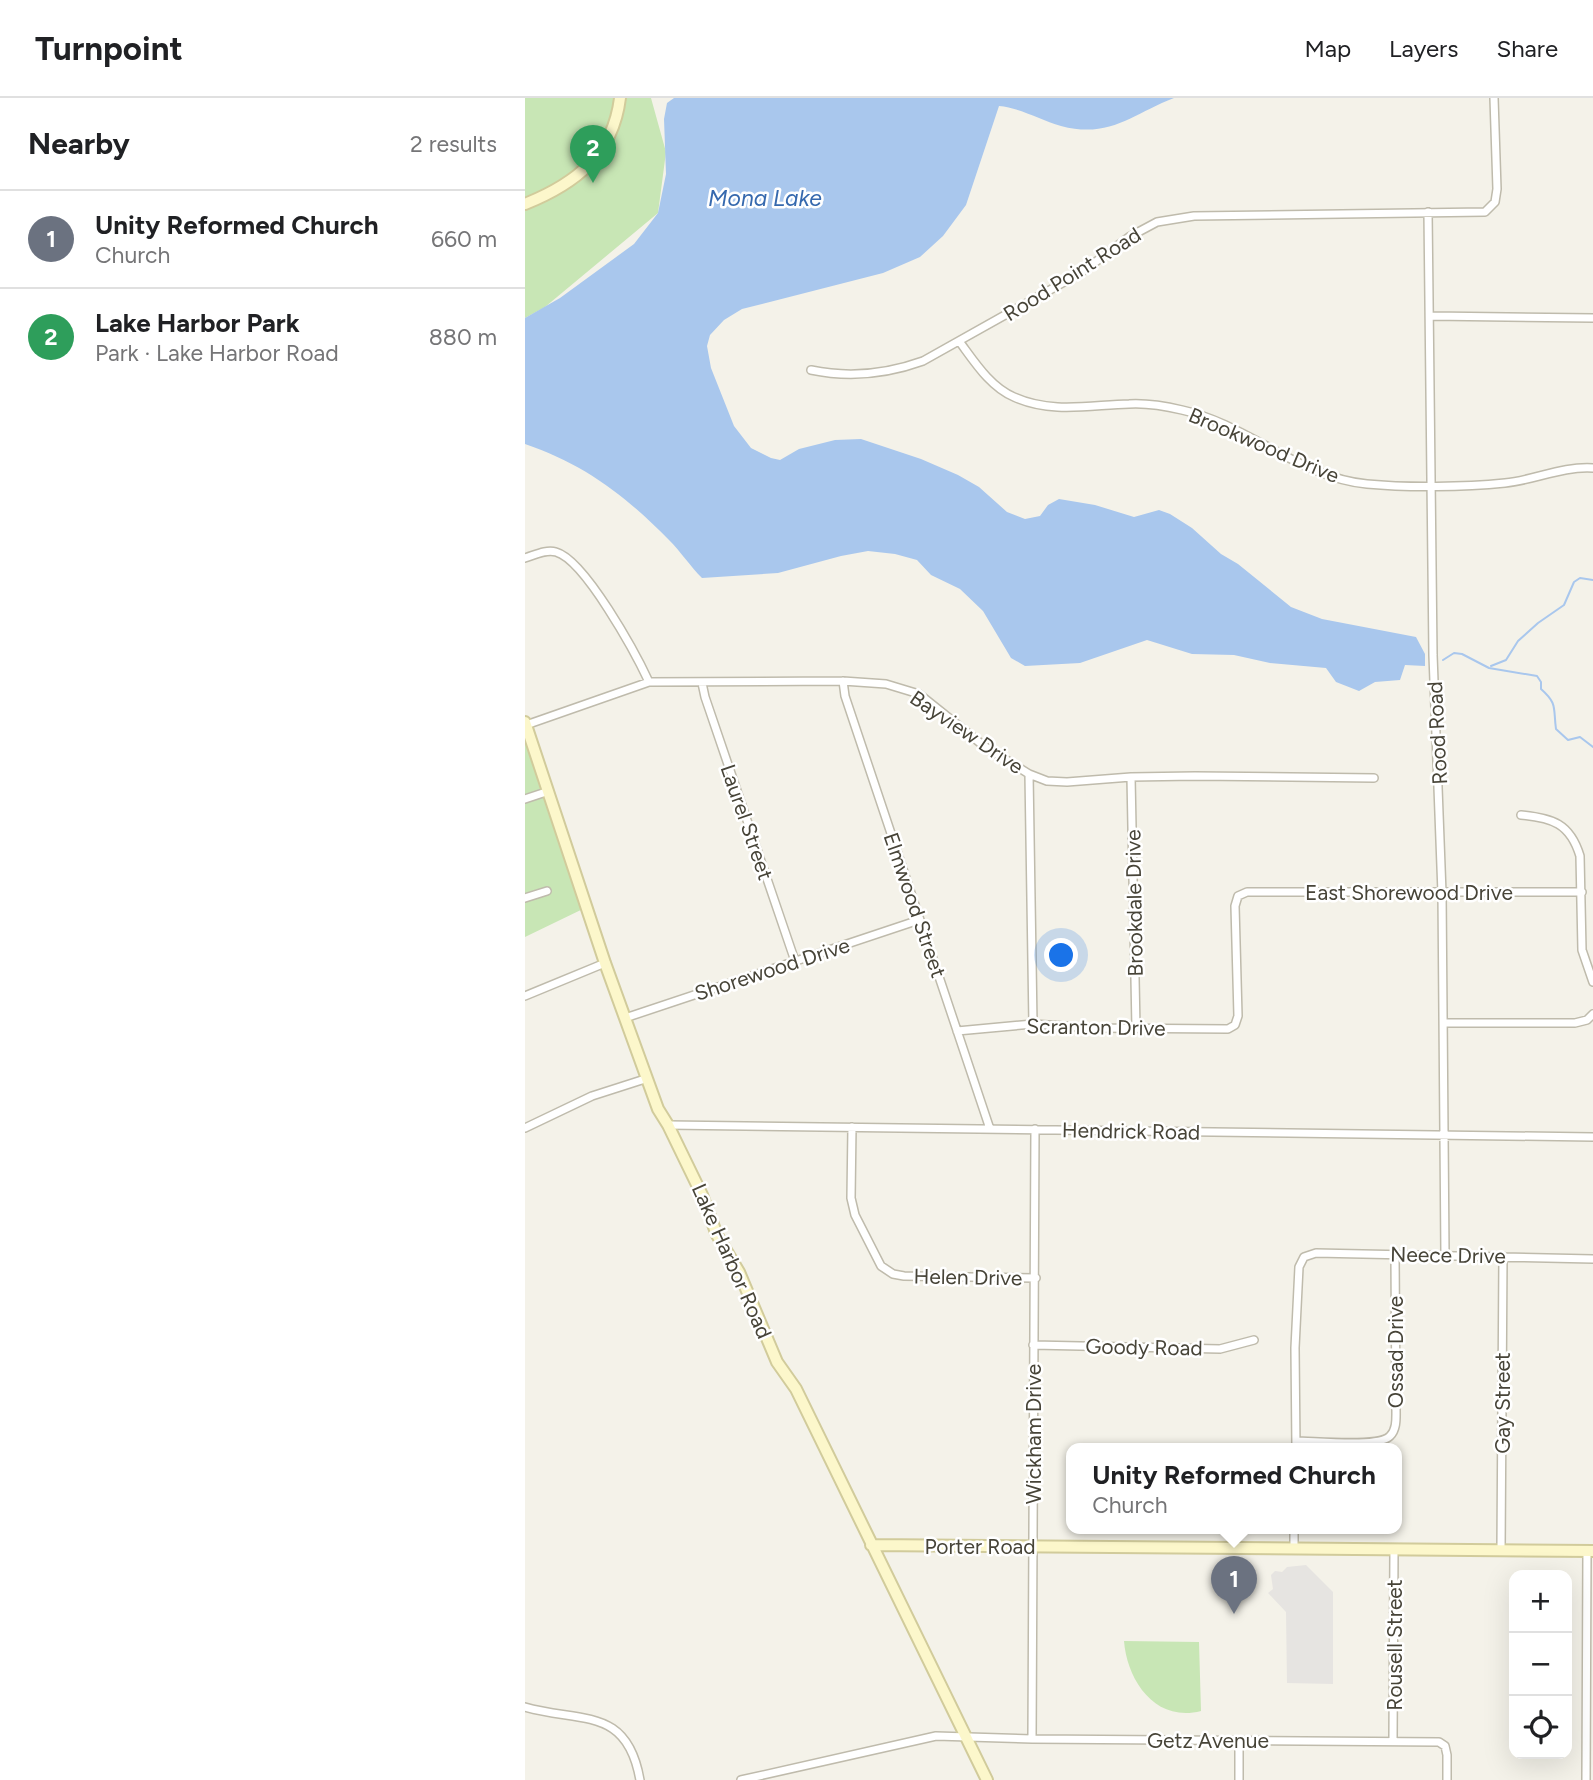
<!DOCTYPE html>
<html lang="en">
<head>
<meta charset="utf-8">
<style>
	:root { --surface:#fff; --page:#f6f6f6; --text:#202124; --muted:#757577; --line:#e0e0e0; --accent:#d93025 }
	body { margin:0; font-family:Figtree,sans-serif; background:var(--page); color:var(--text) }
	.controls { position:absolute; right:21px; bottom:21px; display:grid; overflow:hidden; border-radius:14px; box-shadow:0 7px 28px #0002 }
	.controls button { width:63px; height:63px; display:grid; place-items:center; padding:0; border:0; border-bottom:2px solid var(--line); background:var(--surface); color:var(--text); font:35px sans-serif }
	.you { position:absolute; left:537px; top:858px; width:24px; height:24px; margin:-18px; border:5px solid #fff; border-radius:50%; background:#1a73e8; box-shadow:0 0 0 10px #1a73e833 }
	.badge { display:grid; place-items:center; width:46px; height:46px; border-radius:50%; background:var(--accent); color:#fff; font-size:23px; font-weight:700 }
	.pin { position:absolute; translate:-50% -58px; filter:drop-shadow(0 2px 4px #0008) }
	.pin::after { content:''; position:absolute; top:37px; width:24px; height:21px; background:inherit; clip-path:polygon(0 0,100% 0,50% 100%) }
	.popup { position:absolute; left:541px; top:1345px; width:336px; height:91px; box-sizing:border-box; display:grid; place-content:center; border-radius:14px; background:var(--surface); filter:drop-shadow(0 2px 5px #0005); font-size:23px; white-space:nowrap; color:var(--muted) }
	.popup b { font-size:26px; color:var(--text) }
	.popup::after { content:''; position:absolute; left:50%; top:100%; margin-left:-14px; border:14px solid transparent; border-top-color:var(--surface) }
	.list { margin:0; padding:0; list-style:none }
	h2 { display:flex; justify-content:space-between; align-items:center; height:91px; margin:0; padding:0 28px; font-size:30px }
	h2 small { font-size:23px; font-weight:400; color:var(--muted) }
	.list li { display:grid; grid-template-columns:46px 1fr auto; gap:21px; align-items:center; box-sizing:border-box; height:98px; padding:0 28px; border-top:2px solid var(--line) }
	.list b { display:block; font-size:26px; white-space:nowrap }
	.list p { margin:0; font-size:23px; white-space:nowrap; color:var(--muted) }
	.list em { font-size:23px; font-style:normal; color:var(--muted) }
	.icon { flex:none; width:38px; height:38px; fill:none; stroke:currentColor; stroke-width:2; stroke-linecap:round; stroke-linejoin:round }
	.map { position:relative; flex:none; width:1068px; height:1682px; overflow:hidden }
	header { display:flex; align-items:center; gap:42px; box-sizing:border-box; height:98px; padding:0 35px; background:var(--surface); border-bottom:2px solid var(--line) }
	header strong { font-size:33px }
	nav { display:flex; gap:38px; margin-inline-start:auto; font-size:24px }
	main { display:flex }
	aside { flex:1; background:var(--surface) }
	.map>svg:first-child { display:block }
</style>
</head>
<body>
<header>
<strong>Turnpoint</strong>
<nav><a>Map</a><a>Layers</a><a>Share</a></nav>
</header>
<main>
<aside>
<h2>Nearby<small>2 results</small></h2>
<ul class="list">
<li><span class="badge" style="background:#6b7280">1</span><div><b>Unity Reformed Church</b><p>Church</p></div><em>660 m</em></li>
<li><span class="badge" style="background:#2e9e5b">2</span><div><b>Lake Harbor Park</b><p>Park · Lake Harbor Road</p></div><em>880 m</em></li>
</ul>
</aside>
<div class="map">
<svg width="1068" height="1682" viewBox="0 0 1068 1682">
	<rect width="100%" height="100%" fill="#f4f2e9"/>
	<path fill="#c8e6b5" d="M0,0H126L141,54L133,115L20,209L0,220Z
		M0,624L62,809L0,839Z
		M599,1543L674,1544L676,1613C630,1625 602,1582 599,1543Z"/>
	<path fill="#e6e4e1" d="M781,1467L808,1494V1586L762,1585L761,1514L743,1495L748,1491L746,1477L750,1473L757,1474L762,1469Z"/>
	<path fill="#a9c7ed" d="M149,0H649C607,16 585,41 536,28C515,22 496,10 474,8L441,107L418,138L395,159L358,175L217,211L199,222L185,237L182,248L186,270L209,328L226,350L246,360L255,362L274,351L310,342L336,341L396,361L433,377L454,389L482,414L500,421L515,418L523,407L534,401L570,407L609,419L634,412L645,416L667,430L696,456L713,466L766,509L797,521L891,539L900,556V568L880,567L875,582L850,584L834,593L811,584L801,570L745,565L709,557L667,556L622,542L555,565L500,568L486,560L458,513L435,491L406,477L392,462L370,456L343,453L316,458L253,475L177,480C165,468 156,454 144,442C101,398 59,366 0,346V220L35,200L109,146L133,115L141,76L139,21L142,5Z"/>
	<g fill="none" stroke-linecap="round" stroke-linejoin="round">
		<path stroke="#a9c7ed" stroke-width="2" d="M918,562L929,555L937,556L964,570L1012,578L1016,584V591C1033,606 1028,610 1031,631L1043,642L1055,639L1068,649
			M966,568L981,562L993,543L1013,525L1039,507L1049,484L1055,480L1068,482"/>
		<defs>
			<path id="street" d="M903,114L908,557L917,795L920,1156
				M906,218L1068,220
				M434,243C449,263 465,289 489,299C527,316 565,307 604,306C621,305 640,308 657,312C722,326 775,380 842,386C884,390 939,389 980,385C1010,382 1037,368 1068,370
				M286,272C324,280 362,276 398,263L557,174L604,139L632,124L669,118L960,114L970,104L972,91L969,0
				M0,460C10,457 21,451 31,454C60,462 111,556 124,584
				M318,583L320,598L465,1031
				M177,585L180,599L270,863
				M1,627L124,584L318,583L361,586L394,596L459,648L504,676L522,683L542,684L606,679L670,678L849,680
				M504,676L508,926
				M606,679L611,930
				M0,701L24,693
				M996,717C1027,720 1045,725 1055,758L1057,852L1068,884
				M0,800L22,793
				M0,898L80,865
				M100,920L394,822
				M918,925H1050L1062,922L1068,916
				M432,933L508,926L570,930L703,931L710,927L713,918L710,808L713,798L722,794H1057
				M143,1027L1068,1039
				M327,1029L326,1100L330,1117L356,1168L368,1176L379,1178L511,1180
				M0,1030L67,998L120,981
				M508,1247L695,1251L729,1242
				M771,1343C790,1343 854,1350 865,1338C872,1331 871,1320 871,1311L870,1156
				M771,1350L770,1250L774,1169L779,1159L791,1155L1068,1161
				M769,1450V1430
				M976,1452L978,1158
				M0,1609C56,1625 102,1608 115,1682
				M507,1641L510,1031
				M868,1642L869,1451
				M216,1682L411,1638L507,1641L914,1644L920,1648L922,1657V1682
				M714,1682V1642
				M1061,1682L1062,1453"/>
			<path id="secondary" d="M0,106C50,86 88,57 95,0
				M0,624L80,865L133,1011L143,1027L177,1097L192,1137L214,1174L252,1264L271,1291L462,1682
				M346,1447L1068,1453"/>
		</defs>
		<use href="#street" stroke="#bfbbac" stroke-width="10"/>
		<use href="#secondary" stroke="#d1cb9b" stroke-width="14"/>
		<use href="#street" stroke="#fff" stroke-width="7"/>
		<use href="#secondary" stroke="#fcf7cb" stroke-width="10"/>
	</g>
	<g text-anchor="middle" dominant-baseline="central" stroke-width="5" stroke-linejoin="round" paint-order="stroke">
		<g font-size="21" fill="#474438" stroke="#fff">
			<text transform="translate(547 176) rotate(-32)">Rood Point Road</text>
			<text transform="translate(739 347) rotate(23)">Brookwood Drive</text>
			<text transform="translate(442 634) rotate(34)">Bayview Drive</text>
			<text transform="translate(912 635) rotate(-93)">Rood Road</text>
			<text transform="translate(222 724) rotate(71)">Laurel Street</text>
			<text x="884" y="794">East Shorewood Drive</text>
			<text transform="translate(609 805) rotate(-91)">Brookdale Drive</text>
			<text transform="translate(390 807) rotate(71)">Elmwood Street</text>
			<text transform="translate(247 871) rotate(-18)">Shorewood Drive</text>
			<text transform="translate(571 929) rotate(1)">Scranton Drive</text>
			<text transform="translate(606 1033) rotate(1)">Hendrick Road</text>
			<text transform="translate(923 1157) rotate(1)">Neece Drive</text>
			<text transform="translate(207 1163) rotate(66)">Lake Harbor Road</text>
			<text transform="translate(443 1179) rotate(1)">Helen Drive</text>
			<text transform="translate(619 1249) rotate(1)">Goody Road</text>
			<text transform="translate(870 1254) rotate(-90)">Ossad Drive</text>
			<text transform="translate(977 1305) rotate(-90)">Gay Street</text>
			<text transform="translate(508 1336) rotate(-90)">Wickham Drive</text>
			<text x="455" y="1448">Porter Road</text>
			<text transform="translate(869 1547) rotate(-90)">Rousell Street</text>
			<text x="683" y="1642">Getz Avenue</text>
		</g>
		<g font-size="23" font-style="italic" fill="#3669ae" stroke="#fff">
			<text x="240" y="100">Mona Lake</text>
		</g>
	</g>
</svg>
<div class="controls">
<button>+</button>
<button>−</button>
<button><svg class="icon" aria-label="locate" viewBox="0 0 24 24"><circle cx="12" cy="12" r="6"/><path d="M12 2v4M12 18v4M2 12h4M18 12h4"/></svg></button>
</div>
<div class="you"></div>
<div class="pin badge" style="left:709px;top:1516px;background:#6b7280">1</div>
<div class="popup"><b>Unity Reformed Church</b>Church</div>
<div class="pin badge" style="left:68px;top:85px;background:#2e9e5b">2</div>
</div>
</main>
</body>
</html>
